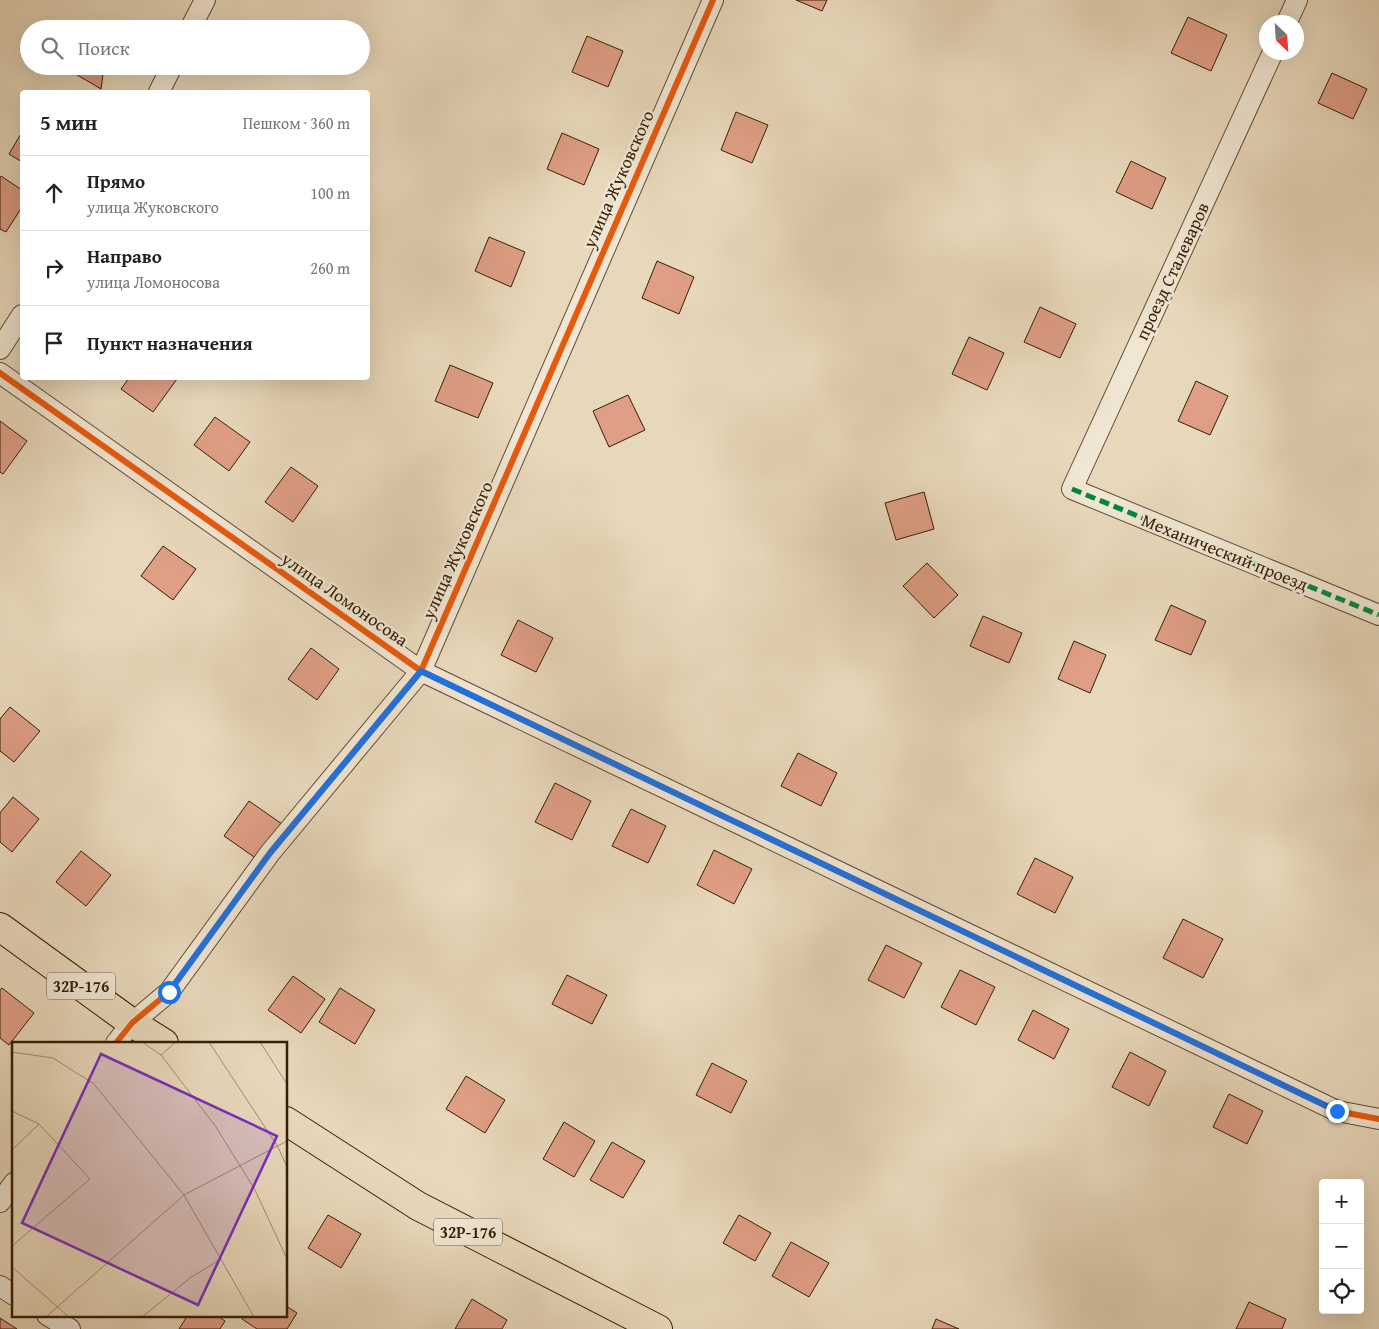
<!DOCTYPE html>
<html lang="ru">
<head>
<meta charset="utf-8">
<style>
	:root { --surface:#fff; --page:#f2f2f2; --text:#222; --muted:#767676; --line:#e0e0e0 }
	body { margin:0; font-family:"Gentium Book Plus",serif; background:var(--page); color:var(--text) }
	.controls { position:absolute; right:15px; bottom:15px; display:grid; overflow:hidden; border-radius:5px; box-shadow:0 5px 20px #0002 }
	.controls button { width:45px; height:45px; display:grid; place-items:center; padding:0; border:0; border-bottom:1px solid var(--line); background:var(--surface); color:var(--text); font:25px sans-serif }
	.compass { position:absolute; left:1259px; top:15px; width:45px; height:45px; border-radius:50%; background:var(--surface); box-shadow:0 5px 20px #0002; rotate:155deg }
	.stop { position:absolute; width:15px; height:15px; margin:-11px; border:4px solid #1a73e8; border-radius:50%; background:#fff }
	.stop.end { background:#1a73e8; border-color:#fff; box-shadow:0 1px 5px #0008 }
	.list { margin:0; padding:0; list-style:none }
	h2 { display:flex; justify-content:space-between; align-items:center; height:65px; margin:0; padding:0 20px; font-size:21px }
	h2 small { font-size:16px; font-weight:400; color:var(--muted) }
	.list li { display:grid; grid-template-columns:32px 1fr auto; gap:15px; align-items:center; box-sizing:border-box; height:75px; padding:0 20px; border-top:1px solid var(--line) }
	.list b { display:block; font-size:19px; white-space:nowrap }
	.list p { margin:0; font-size:16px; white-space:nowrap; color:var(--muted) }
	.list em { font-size:16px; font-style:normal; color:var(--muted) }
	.icon { flex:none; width:28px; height:28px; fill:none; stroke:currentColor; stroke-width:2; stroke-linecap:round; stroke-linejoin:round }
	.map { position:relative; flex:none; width:1379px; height:1329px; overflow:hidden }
	.search { position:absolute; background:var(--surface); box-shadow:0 5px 20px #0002; left:20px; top:20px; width:350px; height:55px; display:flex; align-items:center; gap:12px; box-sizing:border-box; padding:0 18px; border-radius:28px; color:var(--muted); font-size:19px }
	.panel { position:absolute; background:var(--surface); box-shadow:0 5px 20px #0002; left:20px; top:90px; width:350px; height:290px; border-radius:5px }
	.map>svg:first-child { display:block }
</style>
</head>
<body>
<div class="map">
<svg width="1379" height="1329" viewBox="0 0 1379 1329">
	<rect width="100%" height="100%" fill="#e8d8bb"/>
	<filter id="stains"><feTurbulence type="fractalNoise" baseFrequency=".004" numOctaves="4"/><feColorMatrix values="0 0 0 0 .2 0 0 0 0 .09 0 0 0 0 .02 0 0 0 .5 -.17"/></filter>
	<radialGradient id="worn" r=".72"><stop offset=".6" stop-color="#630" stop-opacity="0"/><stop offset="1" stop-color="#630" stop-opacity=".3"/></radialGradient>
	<path fill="#df9e85" stroke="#341e05" d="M796,0H827L822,11Z
		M1188,17L1227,35L1211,71L1171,53Z
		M587,36L623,51L608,87L572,72Z
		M62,66H104L101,89Z
		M1332,73L1367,89L1353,119L1318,103Z
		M736,112L768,125L752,163L721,150Z
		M22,132V162L9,154Z
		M562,133L599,149L584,185L547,169Z
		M1131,161L1166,178L1152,209L1116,192Z
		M1,176L22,190V207L6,232L0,229V178Z
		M489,237L525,252L511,287L475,271Z
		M657,261L694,277L679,314L642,298Z
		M1040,307L1076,324L1060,358L1024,342Z
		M969,337L1004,353L987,390L952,374Z
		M450,365L493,383L478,418L435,401Z
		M129,378H175L177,379L153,412L121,389Z
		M1196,381L1228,396L1210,435L1178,421Z
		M628,395L645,430L609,447L593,411Z
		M215,417L250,442L229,471L194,445Z
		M0,421L27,441L3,474L0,472Z
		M291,467L318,486L293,522L265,502Z
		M924,492L934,529L896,540L885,503Z
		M163,546L196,569L173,600L141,576Z
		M927,563L958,595L934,618L903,586Z
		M1171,605L1206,621L1191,655L1155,640Z
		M983,616L1022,633L1009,663L970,646Z
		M518,620L553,638L536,672L501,655Z
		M1074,641L1106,655L1090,693L1058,679Z
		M311,648L339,669L317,700L288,679Z
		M10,707L40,731L14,762L0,751V719Z
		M798,753L837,773L821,806L781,786Z
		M555,783L591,801L572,840L535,822Z
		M13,797L39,819L12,852L0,842V813Z
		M249,801L282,824L257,859L224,836Z
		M631,809L666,826L648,863L612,846Z
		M714,850L752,869L734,904L697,885Z
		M81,851L111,875L86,906L56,882Z
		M1035,858L1073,877L1055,913L1017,894Z
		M1183,919L1223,939L1203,978L1163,958Z
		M886,945L922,963L904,998L868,980Z
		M960,970L995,987L976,1025L941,1007Z
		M567,975L607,995L592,1024L552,1004Z
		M293,976L325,999L301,1033L268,1010Z
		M2,988L34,1013L9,1045L0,1038V990Z
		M340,988L375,1010L355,1044L319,1022Z
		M1033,1010L1069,1029L1054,1059L1018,1040Z
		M1130,1052L1166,1071L1149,1106L1112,1087Z
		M712,1063L747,1081L731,1113L696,1095Z
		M466,1076L505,1100L485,1133L446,1109Z
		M1229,1094L1263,1111L1247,1144L1213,1127Z
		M564,1122L595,1141L574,1177L543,1159Z
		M612,1142L645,1161L623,1198L590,1180Z
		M328,1215L361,1234L341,1268L308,1248Z
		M739,1215L771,1233L755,1261L723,1243Z
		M791,1242L829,1263L809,1297L772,1276Z
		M472,1299L507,1320L502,1329H455Z
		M1249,1302L1286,1319L1282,1329H1236Z
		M286,1306L297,1313L287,1329H257L242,1319L244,1315H286Z
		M188,1315H216L225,1321L220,1329H179Z
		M0,1318L17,1329H0Z
		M936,1319L959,1329H932Z"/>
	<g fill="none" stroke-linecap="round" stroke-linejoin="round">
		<defs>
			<path id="minor" d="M1287,22L1297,0
				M190,29L205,0
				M1273,52L1072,489L1379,615
				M159,92L172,66
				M0,349L22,315
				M0,373L421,671L1337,1111L1379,1119
				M116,1043L132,1023L169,992L270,853L421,671L713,0
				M0,1202L14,1183
				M0,1286L14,1295
				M47,1315L70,1329"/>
			<path id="primary" d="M0,927L132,1023L164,1043
				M286,1121L418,1206L658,1329"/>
		</defs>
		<use href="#minor" stroke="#614c32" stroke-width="22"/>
		<use href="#primary" stroke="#341e05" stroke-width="30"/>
		<use href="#minor" stroke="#f0e6d3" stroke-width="20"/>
		<use href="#primary" stroke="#e8d8bb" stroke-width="28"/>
		<path stroke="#00873e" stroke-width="5" stroke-dasharray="10 5" stroke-linecap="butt" d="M1072,489L1379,615"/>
		<defs>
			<path id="cycleway" d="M0,373L421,671L1337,1111L1379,1119
				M116,1043L132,1023L169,992L270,853L421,671L713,0"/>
		</defs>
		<use href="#cycleway" stroke="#f0e6d3" stroke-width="9"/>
		<use href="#cycleway" stroke="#e8590c" stroke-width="6"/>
	</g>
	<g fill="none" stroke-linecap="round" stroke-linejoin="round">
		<path stroke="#1a73e8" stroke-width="6" d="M169,992L270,853L421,671L1337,1111"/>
	</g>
	<g text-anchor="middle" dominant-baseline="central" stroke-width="4.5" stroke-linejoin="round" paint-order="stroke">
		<g fill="#f0e6d3" stroke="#6c5a43" stroke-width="1">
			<rect x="47" y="972.5" width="68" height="27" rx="4"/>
			<rect x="434" y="1218.5" width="68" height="27" rx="4"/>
		</g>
		<g font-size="16" font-weight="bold" fill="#341e05">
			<text x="81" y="986">32Р-176</text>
			<text x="468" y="1232">32Р-176</text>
		</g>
		<g font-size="18" fill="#341e05" stroke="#f0e6d3">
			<text transform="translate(618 179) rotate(-66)">улица Жуковского</text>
			<text transform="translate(1172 271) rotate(-65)">проезд Сталеваров</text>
			<text transform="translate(457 550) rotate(-66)">улица Жуковского</text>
			<text transform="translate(1225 552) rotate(22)">Механический проезд</text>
			<text transform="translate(345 599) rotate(35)">улица Ломоносова</text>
		</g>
	</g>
	<g transform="translate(12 1042)">
		<rect width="275" height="275" fill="#e8d8bb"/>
		<path fill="none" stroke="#a08e72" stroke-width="1" d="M130,0L149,13L204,85L243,148L275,217M197,0L266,105L275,125M248,0L275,42M0,10L41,16L82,42L172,153L242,275M149,13L164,0M0,69L27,82L78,137L0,204M0,108L27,82M0,225L57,275M34,275L172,153L275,99M130,275L178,236L209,217"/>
		<path fill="#7b2cbf" fill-opacity="0.15" stroke="#7b2cbf" stroke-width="2.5" d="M89,12L265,94L186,263L10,181Z"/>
		<rect width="275" height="275" fill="none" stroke="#341e05" stroke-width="2.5"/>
	</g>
	<rect width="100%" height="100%" filter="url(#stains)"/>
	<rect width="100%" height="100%" fill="url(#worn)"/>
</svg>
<div class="controls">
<button>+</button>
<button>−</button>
<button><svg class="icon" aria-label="locate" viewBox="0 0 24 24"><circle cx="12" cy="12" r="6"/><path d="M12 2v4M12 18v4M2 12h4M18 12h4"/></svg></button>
</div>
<svg class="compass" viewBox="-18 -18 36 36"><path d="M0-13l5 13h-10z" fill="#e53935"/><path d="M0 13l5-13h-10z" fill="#767676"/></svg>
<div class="stop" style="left:169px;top:992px"></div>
<div class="stop end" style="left:1337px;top:1111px"></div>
<div class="search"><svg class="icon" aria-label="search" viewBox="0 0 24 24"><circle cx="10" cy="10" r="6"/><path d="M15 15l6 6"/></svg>Поиск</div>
<section class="panel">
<h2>5 мин<small>Пешком · 360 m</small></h2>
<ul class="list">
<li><svg class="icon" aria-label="ahead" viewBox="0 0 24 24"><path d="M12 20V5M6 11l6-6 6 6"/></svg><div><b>Прямо</b><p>улица Жуковского</p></div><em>100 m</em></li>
<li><svg class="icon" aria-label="right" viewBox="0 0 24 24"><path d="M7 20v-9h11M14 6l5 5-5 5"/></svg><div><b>Направо</b><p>улица Ломоносова</p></div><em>260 m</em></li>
<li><svg class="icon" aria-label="arrive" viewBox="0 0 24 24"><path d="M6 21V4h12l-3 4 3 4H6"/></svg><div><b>Пункт назначения</b></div></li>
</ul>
</section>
</div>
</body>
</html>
